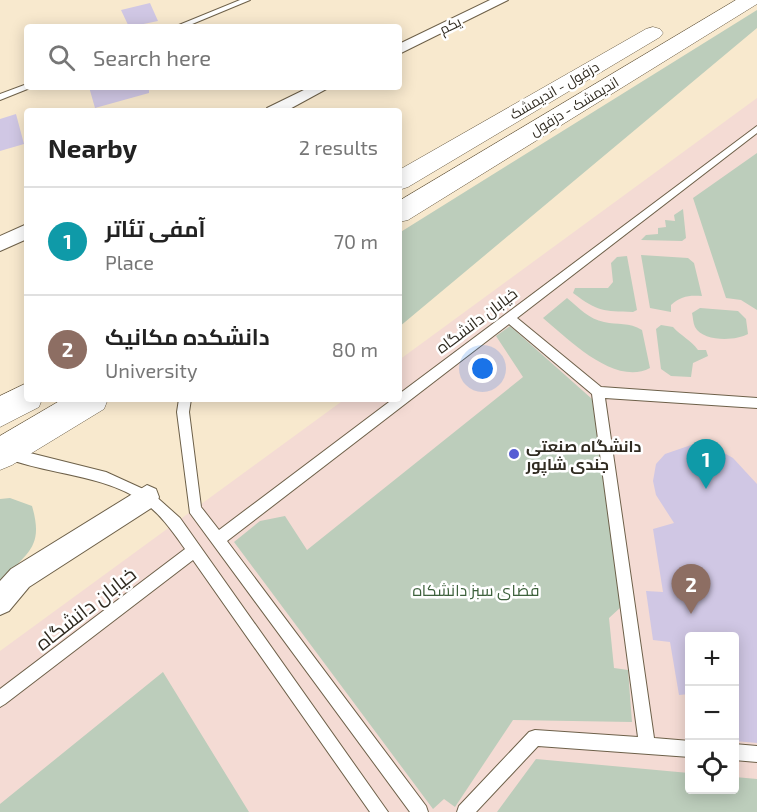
<!DOCTYPE html>
<html lang="en">
<head>
<meta charset="utf-8">
<style>
	:root { --surface:#fff; --page:#f6f6f6; --text:#222; --muted:#767676; --line:#e0e0e0; --accent:#1a73e8 }
	body { margin:0; font-family:"Exo 2",Cairo,sans-serif; background:var(--page); color:var(--text) }
	.controls { position:absolute; right:18px; bottom:18px; display:grid; overflow:hidden; border-radius:6px; box-shadow:0 3px 15px #0003 }
	.controls button { width:54px; height:54px; display:grid; place-items:center; padding:0; border:0; border-bottom:2px solid var(--line); background:var(--surface); color:var(--text); font:30px sans-serif }
	.you { position:absolute; left:483px; top:369px; width:21px; height:21px; margin:-15px; border:4px solid #fff; border-radius:50%; background:#1a73e8; box-shadow:0 0 0 9px #1a73e833 }
	.badge { display:grid; place-items:center; width:39px; height:39px; border-radius:50%; background:var(--accent); color:#fff; font-size:20px; font-weight:700 }
	.pin { position:absolute; translate:-50% -50px; filter:drop-shadow(0 2px 3px #0008) }
	.pin::after { content:''; position:absolute; top:32px; width:21px; height:18px; background:inherit; clip-path:polygon(0 0,100% 0,50% 100%) }
	.list { margin:0; padding:0; list-style:none }
	h2 { display:flex; justify-content:space-between; align-items:center; height:78px; margin:0; padding:0 24px; font-size:26px }
	h2 small { font-size:20px; font-weight:400; color:var(--muted) }
	.list li { display:grid; grid-template-columns:39px 1fr auto; gap:18px; align-items:center; box-sizing:border-box; height:108px; padding:0 24px; border-top:2px solid var(--line) }
	.list b { display:block; font-size:22px; white-space:nowrap }
	.list p { margin:0; font-size:20px; white-space:nowrap; color:var(--muted) }
	.list em { font-size:20px; font-style:normal; color:var(--muted) }
	.icon { flex:none; width:33px; height:33px; fill:none; stroke:currentColor; stroke-width:2; stroke-linecap:round; stroke-linejoin:round }
	.map { position:relative; flex:none; width:757px; height:812px; overflow:hidden }
	.search { position:absolute; background:var(--surface); box-shadow:0 3px 15px #0003; left:24px; top:24px; width:378px; height:66px; display:flex; align-items:center; gap:15px; box-sizing:border-box; padding:0 21px; border-radius:6px; color:var(--muted); font-size:22px }
	.panel { position:absolute; background:var(--surface); box-shadow:0 3px 15px #0003; left:24px; top:108px; width:378px; height:294px; border-radius:6px }
	.map>svg:first-child { display:block }
</style>
</head>
<body>
<div class="map">
<svg width="757" height="812" viewBox="0 0 757 812">
	<rect width="100%" height="100%" fill="#f8e9ce"/>
	<path fill="#f4dbd4" fill-rule="evenodd" d="M757,98V812H0V651L345,399H399V360ZM690,636H734V790H690Z"/>
	<path fill="#bccdbb" d="M757,10V28L399,327V233Z
		M757,153V310L741,300L726,298L693,198Z
		M683,209L686,238L682,241L641,240L646,235L658,234V228L666,227L665,220L675,221L674,215Z
		M641,255L688,258L694,263L702,296C689,295 681,296 671,305V312L650,308Z
		M627,256L637,310L633,312C603,311 598,312 573,293L575,288H608L613,282L611,263L617,257Z
		M567,298C579,308 589,319 604,322C618,325 629,322 642,330L650,368C615,387 567,338 543,318Z
		M700,308L738,311L746,319L748,334C736,341 703,342 695,327C693,323 693,317 692,313Z
		M661,325L673,327C681,336 691,340 698,350H706L708,356L693,363L691,377L671,376L661,369L656,329Z
		M510,326L592,399L621,607L609,618L614,668L628,670L632,722L513,720L455,807L444,799L433,809L234,542L260,521L285,516L307,550L523,377L496,336Z
		M10,498L32,506C44,547 28,553 0,581V499Z
		M163,672L249,812H0V804Z
		M536,759L689,773L690,790H734L735,777L757,779V812H497Z"/>
	<path fill="#d0c7e4" d="M150,3L158,21L129,27L121,10Z
		M89,87H149V93L95,108Z
		M16,114L24,144L0,151V119Z
		M694,444L717,449L733,458L757,484V743L735,741V636H690V694L679,695L670,642L653,640L646,591L663,592L653,529L674,523L656,495L653,481L656,464L665,454Z"/>
	<g fill="none" stroke-linecap="round" stroke-linejoin="round">
		<defs>
			<path id="lane" d="M240,0H250L185,27H174Z
				M27,84V87L30,88L0,100V94Z
				M757,126V133L517,318L601,387L757,398V408L605,398L654,738L690,741V757L538,746L476,812H457L459,806L529,732L535,730L638,737L592,394L509,324L227,541L426,806L428,812H410L190,513L177,412L179,399H191L189,412L201,507L219,530L393,399H399V394Z
				M10,448L106,472L152,493L180,518L388,812H370L193,560L5,704L0,707V689L185,549C173,532 160,513 142,501C101,474 50,475 6,458L4,454L6,450Z
				M734,744L757,746V762L734,760Z"/>
			<path id="street" d="M490,0H508L399,54V44Z
				M310,87H330L286,111H265L267,108Z
				M27,224V239L0,251V236Z
				M147,485L156,489L159,497L156,505L29,587L9,611L0,615V581L11,569Z"/>
			<path id="primary" d="M736,0H757V4L408,220L399,222V201Z
				M653,27L660,29L663,33L660,37L408,187L399,190V170L646,29Z
				M27,383V399H42L39,407L0,427V396Z
				M63,399H108L104,409L12,465L0,470V436Z"/>
		</defs>
		<use href="#lane" stroke="#6d6049" stroke-width="2"/>
		<use href="#street" stroke="#6d6049" stroke-width="2"/>
		<use href="#primary" stroke="#6d6049" stroke-width="1"/>
		<use href="#lane" fill="#fff" fill-rule="evenodd"/>
		<use href="#street" fill="#fff" fill-rule="evenodd"/>
		<use href="#primary" fill="#fff" fill-rule="evenodd"/>
	</g>
	<circle fill="#565dd4" stroke="#fff" stroke-width="2" cx="514" cy="454" r="6"/>
	<g text-anchor="middle" dominant-baseline="central" stroke-width="5" stroke-linejoin="round" paint-order="stroke">
		<g font-size="14" fill="#302b21" stroke="#fff">
			<text transform="translate(450 25) rotate(-26)">یکم</text>
			<text transform="translate(554 90) rotate(-30)">دزفول - اندیمشک</text>
			<text transform="translate(574 106) rotate(-31)">اندیمشک - دزفول</text>
		</g>
		<g font-size="16" fill="#302b21" stroke="#fff">
			<text transform="translate(476 320) rotate(-37)">خیابان دانشگاه</text>
		</g>
		<g font-size="16" font-weight="bold" fill="#302b21" stroke="#fff" text-anchor="start">
			<text x="526" y="445">دانشگاه صنعتی<tspan x="526" dy="18">جندی شاپور</tspan></text>
		</g>
		<g font-size="16" fill="#3d613c" stroke="#fff">
			<text x="476" y="589">فضای سبز دانشکاه</text>
		</g>
		<g font-size="20" fill="#302b21" stroke="#fff">
			<text transform="translate(85 608) rotate(-38)">خیابان دانشگاه</text>
		</g>
	</g>
</svg>
<div class="controls">
<button>+</button>
<button>−</button>
<button><svg class="icon" aria-label="locate" viewBox="0 0 24 24"><circle cx="12" cy="12" r="6"/><path d="M12 2v4M12 18v4M2 12h4M18 12h4"/></svg></button>
</div>
<div class="you"></div>
<div class="pin badge" style="left:706px;top:489px;background:#0f9aa8">1</div>
<div class="pin badge" style="left:691px;top:614px;background:#8d6e63">2</div>
<div class="search"><svg class="icon" aria-label="search" viewBox="0 0 24 24"><circle cx="10" cy="10" r="6"/><path d="M15 15l6 6"/></svg>Search here</div>
<section class="panel">
<h2>Nearby<small>2 results</small></h2>
<ul class="list">
<li><span class="badge" style="background:#0f9aa8">1</span><div><b>آمفی تئاتر</b><p>Place</p></div><em>70 m</em></li>
<li><span class="badge" style="background:#8d6e63">2</span><div><b>دانشکده مکانیک</b><p>University</p></div><em>80 m</em></li>
</ul>
</section>
</div>
</body>
</html>
